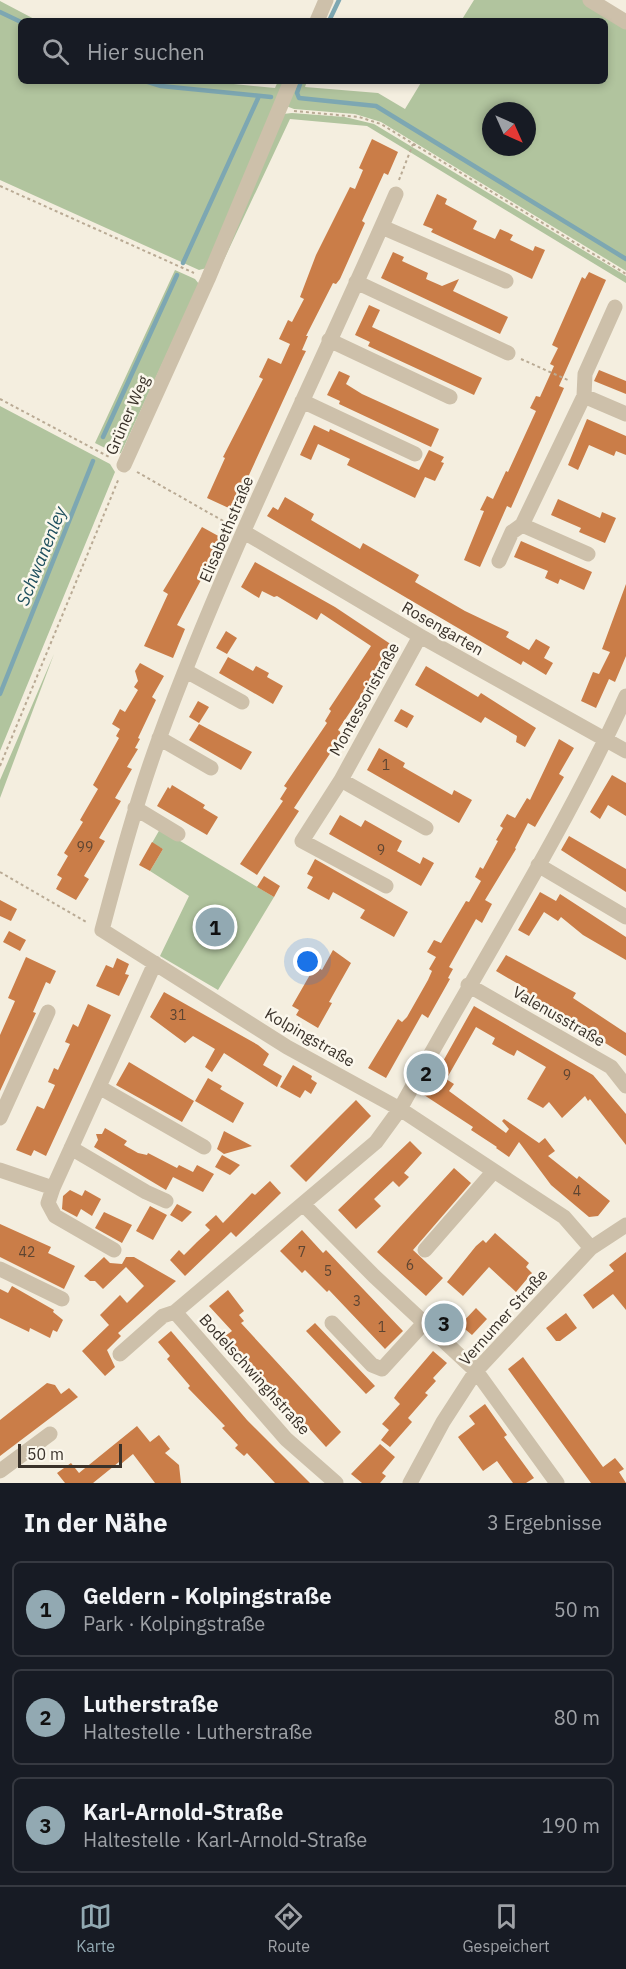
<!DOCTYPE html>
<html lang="de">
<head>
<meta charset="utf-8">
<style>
	:root { --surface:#171b24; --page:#242831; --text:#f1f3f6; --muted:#9ea1a6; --line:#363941; --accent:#92a9b2 }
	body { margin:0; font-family:"IBM Plex Sans",sans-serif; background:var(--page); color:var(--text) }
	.compass { position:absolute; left:482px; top:102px; width:54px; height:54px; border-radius:50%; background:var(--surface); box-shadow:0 3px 9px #0003; rotate:135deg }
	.scale { position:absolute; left:18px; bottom:15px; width:104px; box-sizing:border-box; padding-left:6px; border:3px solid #3a322a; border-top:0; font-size:16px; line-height:21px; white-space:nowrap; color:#3a322a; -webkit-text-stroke:4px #fbf7ec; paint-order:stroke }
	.you { position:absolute; left:308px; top:962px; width:21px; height:21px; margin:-15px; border:4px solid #fff; border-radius:50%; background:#1a73e8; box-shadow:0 0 0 9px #1a73e833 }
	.badge { display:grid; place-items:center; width:39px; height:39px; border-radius:50%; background:var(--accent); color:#111; font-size:20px; font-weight:700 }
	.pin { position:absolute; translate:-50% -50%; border:3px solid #fff; box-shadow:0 2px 6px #0006 }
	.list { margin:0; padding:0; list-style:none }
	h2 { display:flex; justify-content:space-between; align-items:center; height:78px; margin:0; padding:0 24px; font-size:26px }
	h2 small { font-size:20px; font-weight:400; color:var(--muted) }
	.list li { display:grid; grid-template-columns:39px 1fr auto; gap:18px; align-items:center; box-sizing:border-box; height:96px; margin:0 12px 12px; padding:0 12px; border:2px solid var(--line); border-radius:9px }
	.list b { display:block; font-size:22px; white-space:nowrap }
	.list p { margin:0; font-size:20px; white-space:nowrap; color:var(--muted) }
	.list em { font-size:20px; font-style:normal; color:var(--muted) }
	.icon { flex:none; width:33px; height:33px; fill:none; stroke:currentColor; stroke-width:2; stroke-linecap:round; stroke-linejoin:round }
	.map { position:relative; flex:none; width:626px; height:1483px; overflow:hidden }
	.search { position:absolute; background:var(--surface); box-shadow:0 3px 9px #0003; left:18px; right:18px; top:18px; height:66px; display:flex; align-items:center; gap:15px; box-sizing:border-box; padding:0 21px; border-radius:9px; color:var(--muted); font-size:22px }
	.sheet { height:402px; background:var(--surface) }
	nav { display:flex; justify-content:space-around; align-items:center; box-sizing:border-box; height:84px; border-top:2px solid var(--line); background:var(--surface); font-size:16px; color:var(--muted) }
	nav a { display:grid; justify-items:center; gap:3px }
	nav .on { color:var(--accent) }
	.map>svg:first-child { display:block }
</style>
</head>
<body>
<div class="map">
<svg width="626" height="1483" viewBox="0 0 626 1483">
	<rect width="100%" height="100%" fill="#f4eedf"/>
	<path fill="#b1c49e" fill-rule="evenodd" d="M474,0H584L626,25V271L381,122L355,114L294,109L286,106L295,81H307L305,87L378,93L405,109L422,81H605V21H461ZM491,111H527V147H491Z
		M0,1L38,21H21V81H204L275,88L278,81H286L207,268L199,270L0,180Z
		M292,113L345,117L374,124L626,276V283L367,126L290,119L220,268L283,114Z
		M175,270L195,279L199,284L121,453L117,454L95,443Z
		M0,406L110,464L115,472L0,751Z
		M54,654L0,798V780Z
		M160,829L274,897L218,990L160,956L189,896L150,871L163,849L152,843Z"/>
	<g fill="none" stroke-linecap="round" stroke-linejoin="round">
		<path stroke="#7da7b2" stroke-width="4.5" d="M0,12L21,22
			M329,21L339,0
			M145,81L161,86L271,97
			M301,81L297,93L299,98L376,106L626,259
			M183,263L259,96
			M103,437L177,275
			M0,694L93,461"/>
	</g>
	<path fill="#ca7d48" d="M372,139L398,152L388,175L384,173L362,221L365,223L340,279L336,284L333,283L306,336H308L302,350L306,351L303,357L233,510L207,498L225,458L223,457L263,379L259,377L268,358L281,364L290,344L279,339L288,320L292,322L304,299L300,297L316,255L350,187L355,189L363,170L359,168Z
		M437,194L447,199L445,204L477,221L473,229L495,239L500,229L513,235L510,240L533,251L535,246L545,250L532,279L431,232L433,229L423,225Z
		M393,252L404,257L402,261L428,273L426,279L442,286L459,279L453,291L508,317L500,334L381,278Z
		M589,272L606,280L559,386L564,388L511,508L507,506L480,567L464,560L484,511L480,510L487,496L493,499L506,471L508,472L536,411L530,408L536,396L540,397L554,366L550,364L558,348L552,345L582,277L585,279Z
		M369,305L380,310L372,327L482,378L474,395L368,346L370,342L355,335Z
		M599,370L626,381V394L594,381Z
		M339,371L350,376L346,384L362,394L439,429L431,447L339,404L340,401L327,395Z
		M587,419L626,436V455L616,451L614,456L589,445L578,470L568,465Z
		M314,425L329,432L330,429L419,470L429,450L444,457L441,462L444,463L435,481L425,477L415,498L347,465L350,459L318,444L311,460L300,455Z
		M285,497L314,514L311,520L360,549L363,543L419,575L415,582L465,611L509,632L506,637L529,650L536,639L550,647L544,658L553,663L546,675L523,661L521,665L267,516L273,507L278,510Z
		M558,499L600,518L602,512L616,518L605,543L579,532L581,528L551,515Z
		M202,527L222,538L199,578L201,580L177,625L185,629L173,658L144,646L168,594L163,591Z
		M521,541L592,572L584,590L560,579L558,584L545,578L548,571L514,557Z
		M255,562L335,607L392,645L385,655L387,657L338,730L343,734L294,808L299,811L257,875L240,864L283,801L280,799L287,788L284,786L327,723L325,721L331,711L329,709L371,646L321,613L317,620L277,596L274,597L262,591L259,598L241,587Z
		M626,584V656L615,682L609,679L596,708L581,701L593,672L599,674L610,652L602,649Z
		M226,631L237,638L227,654L216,648Z
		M228,657L253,671L256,666L269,673L267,677L283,686L273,704L219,673Z
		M140,663L164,676L152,697L156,700L138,738L140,739L135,748L138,749L127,767L132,769L115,798L121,801L99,838L105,841L84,876L89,879L76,900L56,889L62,878L57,875L68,856L64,853L83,822L80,820L98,789L93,785L119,738L116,736L120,729L112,724L120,709L125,712L138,690L134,687L138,681L135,671Z
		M426,666L478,697L481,693L536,728L525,747L516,742L517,736L485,717L481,723L415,685Z
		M198,701L209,707L199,723L189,717Z
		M401,709L414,716L407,728L394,721Z
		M199,724L252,752L241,770L189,740Z
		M559,739L574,748L559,774L564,777L535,827L528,823L515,848L516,849L485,900L492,904L482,923L476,919L449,967L453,969L448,978L450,979L428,1018L422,1014L386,1078L368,1068L398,1019L402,1022L407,1017L428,980L432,971L429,969L436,957L427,952L434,940L441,943L466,901L469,902L481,881L475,877L480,867L483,869L498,841L496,840L503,828L500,826L507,814L515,818L527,798L530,800Z
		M379,748L405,763L403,767L452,795L454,790L472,800L459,823L367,770Z
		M612,775L626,783V816L608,805L600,819L590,812Z
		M172,785L205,805L203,808L218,817L207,835L157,806L168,787L170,789Z
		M340,815L361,827L365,820L402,841L397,851L420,864L423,857L434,863L421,886L329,834Z
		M569,836L626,869V892L561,850Z
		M152,842L163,849L150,871L139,865Z
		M315,859L408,912L394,937L360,918L365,910L333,892L329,900L307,888L313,877L307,874Z
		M264,876L280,886L274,897L257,887Z
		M540,892L556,901L560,894L626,937V960L583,935L561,917L558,921L544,912L529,936L518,930Z
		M0,900L17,909L11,921L0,916Z
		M9,931L26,940L20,951L3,942Z
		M333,950L351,963L329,1002L332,1003L318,1028L296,1015L299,1010L292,1006L315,966L322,970Z
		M506,955L576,993L573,998L626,1033V1056L525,993L527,989L496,971Z
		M26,957L56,971L50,984L46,982L33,1012L36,1013L0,1091V1035L15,1001L8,998Z
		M117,958L129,964L125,974L129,975L119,996L96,986L106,965L113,968Z
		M164,992L258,1045L269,1054L263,1065L282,1076L277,1087L224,1053L212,1072L205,1067L215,1049L193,1036L185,1043L150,1017Z
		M88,1004L111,1015L46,1156L34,1150L31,1156L16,1150L37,1106L44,1109L55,1085L48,1082L54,1068L58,1070L70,1044L65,1042L73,1024L78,1027Z
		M474,1006L593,1075L626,1114V1145L590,1099L588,1101L585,1096L562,1118L549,1102L543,1108L527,1099L546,1067L517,1050L514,1056L508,1053L492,1044L495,1038L476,1027L447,1078L437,1072Z
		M129,1062L194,1101L182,1122L116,1085Z
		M293,1065L312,1076L311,1079L317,1083L311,1094L305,1090L300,1098L280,1087Z
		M438,1074L454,1084L449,1091L506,1133L509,1129L502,1121L504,1119L539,1143L545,1138L555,1151L548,1156L577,1179L579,1176L610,1201L598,1216L589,1217L551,1185L519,1142L509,1157L496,1148L497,1147L471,1130L473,1127L424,1095Z
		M208,1078L222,1086L220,1089L244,1103L233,1123L195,1101Z
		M356,1100L371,1116L306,1182L290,1166Z
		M105,1128L127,1141L124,1145L138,1153L147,1155L148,1153L177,1168L179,1165L193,1172L197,1165L214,1174L203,1192L173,1177L166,1190L94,1147L98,1140L96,1134H102Z
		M224,1131L252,1146L224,1154L217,1149Z
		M410,1141L422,1153L404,1173L409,1177L399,1187L393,1181L374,1199L381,1206L356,1229L338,1210Z
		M222,1155L240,1165L230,1175L215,1167Z
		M454,1168L471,1183L413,1250L443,1278L426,1296L377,1252Z
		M270,1181L281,1193L236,1237L231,1232L185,1276L170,1260L179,1250L184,1255L197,1242L210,1230L205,1225L216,1215L223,1223L252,1193L255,1195Z
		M70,1190L82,1196L85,1190L101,1199L92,1216L81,1209L77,1217L62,1209L63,1196Z
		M177,1204L192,1212L182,1222L170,1215Z
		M150,1206L167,1215L153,1240L136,1231Z
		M104,1212L132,1225L122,1243L95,1228Z
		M0,1224L51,1247L48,1253L75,1266L64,1289L0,1257Z
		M302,1230L323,1253L326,1250L403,1331L385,1349L329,1290L327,1292L305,1270L302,1273L280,1251Z
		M495,1233L529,1263L526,1267L532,1273L516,1292L489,1267L463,1296L447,1282L476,1246L483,1240L486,1243Z
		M626,1252V1310L613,1294L593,1309L583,1295L614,1271L609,1265Z
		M104,1257L110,1263L122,1264L126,1257H134L176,1281L118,1333L121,1336L107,1350L115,1367L105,1376L82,1351L109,1325L100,1315L120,1295L127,1303L144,1286L126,1267L103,1289L95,1281H90L84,1276Z
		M12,1286L54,1310L53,1312L63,1320L57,1332L53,1330L50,1338L30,1328L29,1332L0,1318V1289L8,1293Z
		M228,1290L244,1311L239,1315L244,1321L241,1323L341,1432L326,1447L225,1336L232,1331L209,1306Z
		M476,1308L487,1319L472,1335L460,1325Z
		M566,1313L577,1328L560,1341H556L546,1328Z
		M315,1323L375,1386L366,1394L306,1331Z
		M171,1331L247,1420L310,1483H275L247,1453L244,1456L235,1448L238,1445L222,1428L225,1426L188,1388L190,1386L167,1359L170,1356L158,1342Z
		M433,1351L447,1363L433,1378L436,1381L425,1393L428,1395L408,1418L412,1422L390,1447L381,1440L389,1430L382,1424L400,1404L394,1398L398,1392Z
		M523,1357L603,1467L615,1458L624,1469L619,1472L626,1483H591L508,1369Z
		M47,1383L55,1385L61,1394L69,1388L78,1397L0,1456V1420Z
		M485,1404L507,1435L504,1437L534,1478L526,1483H513L497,1461L483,1471L458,1437L475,1424L469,1416Z
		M137,1426L150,1442L159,1435L170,1449L165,1453L179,1465L181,1483H155L133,1454L121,1464L119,1462L93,1483H65L57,1473L71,1463L79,1473Z
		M380,1444L395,1457L382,1473L386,1476L380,1483H362L351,1474Z"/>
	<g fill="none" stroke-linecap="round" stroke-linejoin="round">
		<path stroke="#b9aa94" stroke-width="2" stroke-dasharray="3 3" stroke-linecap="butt" d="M294,111L359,117L381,124L626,274
			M399,180L413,144
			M0,186L194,273
			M521,359L570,381
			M0,399L111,458
			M137,472L232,526
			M0,766L119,478
			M0,872L88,923"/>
		<path stroke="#cdc0aa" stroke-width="15" d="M590,0L626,22
			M317,21L326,0
			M396,194C317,375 227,553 159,739C136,802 119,866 102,930L287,1047L400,1109L564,1217L591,1248
			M382,227L506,281
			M356,282L508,353
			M329,340L450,397
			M584,396L585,374L615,307
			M302,401L415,454
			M124,465L208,279L291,81
			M522,525L588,554
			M244,532L420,636L626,751
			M499,561L512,532L522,525L584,396L626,414
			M186,671L242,702
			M159,738L211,768
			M341,780L426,828
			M135,808L178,834
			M538,865L626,917
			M386,886L302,841L341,780L420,636
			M468,985L611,1067L626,1086
			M99,1087L204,1147
			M0,1118L48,1012
			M71,1148L146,1192L166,1201
			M0,1170L53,1188L155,963
			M53,1188L48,1203L55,1216L114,1250
			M303,1204L374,1276L476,1371L557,1483
			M425,1250L494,1171
			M0,1269L62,1299
			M175,1312L286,1439L336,1483
			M332,1323L372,1365L382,1369L424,1323
			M120,1354L163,1316L175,1312L376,1142L400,1109C475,972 561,838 626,696
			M0,1471L50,1434
			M410,1483L443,1422L476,1371L591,1248L626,1225"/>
	</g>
	<g text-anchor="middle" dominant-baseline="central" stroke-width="5" stroke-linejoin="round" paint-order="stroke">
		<g font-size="14" fill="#5e4532">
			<text x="386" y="765">1</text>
			<text x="85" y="847">99</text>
			<text x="381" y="850">9</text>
			<text x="178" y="1015">31</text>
			<text x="567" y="1075">9</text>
			<text x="577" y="1191">4</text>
			<text x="27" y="1252">42</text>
			<text x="302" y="1252">7</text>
			<text x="410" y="1265">6</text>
			<text x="328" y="1271">5</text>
			<text x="357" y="1301">3</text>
			<text x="382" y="1327">1</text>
		</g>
		<g font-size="16" fill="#3a322a" stroke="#fbf7ec">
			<text transform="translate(127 415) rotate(-66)">Grüner Weg</text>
			<text transform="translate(226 529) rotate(-67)">Elisabethstraße</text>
			<text transform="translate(443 628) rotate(30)">Rosengarten</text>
			<text transform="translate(364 699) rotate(-61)">Montessoristraße</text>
			<text transform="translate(559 1016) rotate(30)">Valenusstraße</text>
			<text transform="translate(310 1037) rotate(30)">Kolpingstraße</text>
			<text transform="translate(503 1317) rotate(-48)">Vernumer Straße</text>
			<text transform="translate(255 1374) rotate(48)">Bodelschwinghstraße</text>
		</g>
		<g font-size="18" font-style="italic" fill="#1e4f5e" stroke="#fbf7ec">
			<text transform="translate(41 556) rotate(-68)">Schwanenley</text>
		</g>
	</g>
</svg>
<svg class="compass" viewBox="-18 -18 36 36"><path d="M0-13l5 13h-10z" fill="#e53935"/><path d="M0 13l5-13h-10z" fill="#9ea1a6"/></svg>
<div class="scale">50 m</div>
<div class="you"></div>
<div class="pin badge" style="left:215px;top:927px">1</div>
<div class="pin badge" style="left:426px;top:1073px">2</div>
<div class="pin badge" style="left:444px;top:1323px">3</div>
<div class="search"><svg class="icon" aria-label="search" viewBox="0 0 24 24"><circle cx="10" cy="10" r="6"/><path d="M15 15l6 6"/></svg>Hier suchen</div>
</div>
<section class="sheet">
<h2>In der Nähe<small>3 Ergebnisse</small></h2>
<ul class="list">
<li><span class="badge">1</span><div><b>Geldern - Kolpingstraße</b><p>Park · Kolpingstraße</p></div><em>50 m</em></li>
<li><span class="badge">2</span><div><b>Lutherstraße</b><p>Haltestelle · Lutherstraße</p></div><em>80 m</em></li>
<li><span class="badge">3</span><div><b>Karl-Arnold-Straße</b><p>Haltestelle · Karl-Arnold-Straße</p></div><em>190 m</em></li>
</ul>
</section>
<nav>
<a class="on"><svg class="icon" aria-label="map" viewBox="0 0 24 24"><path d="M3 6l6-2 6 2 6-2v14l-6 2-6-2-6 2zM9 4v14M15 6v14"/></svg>Karte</a>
<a><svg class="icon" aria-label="directions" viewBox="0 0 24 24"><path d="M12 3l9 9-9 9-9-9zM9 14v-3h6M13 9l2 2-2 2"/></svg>Route</a>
<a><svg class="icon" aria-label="saved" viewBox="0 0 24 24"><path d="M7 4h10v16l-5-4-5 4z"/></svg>Gespeichert</a>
</nav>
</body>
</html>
